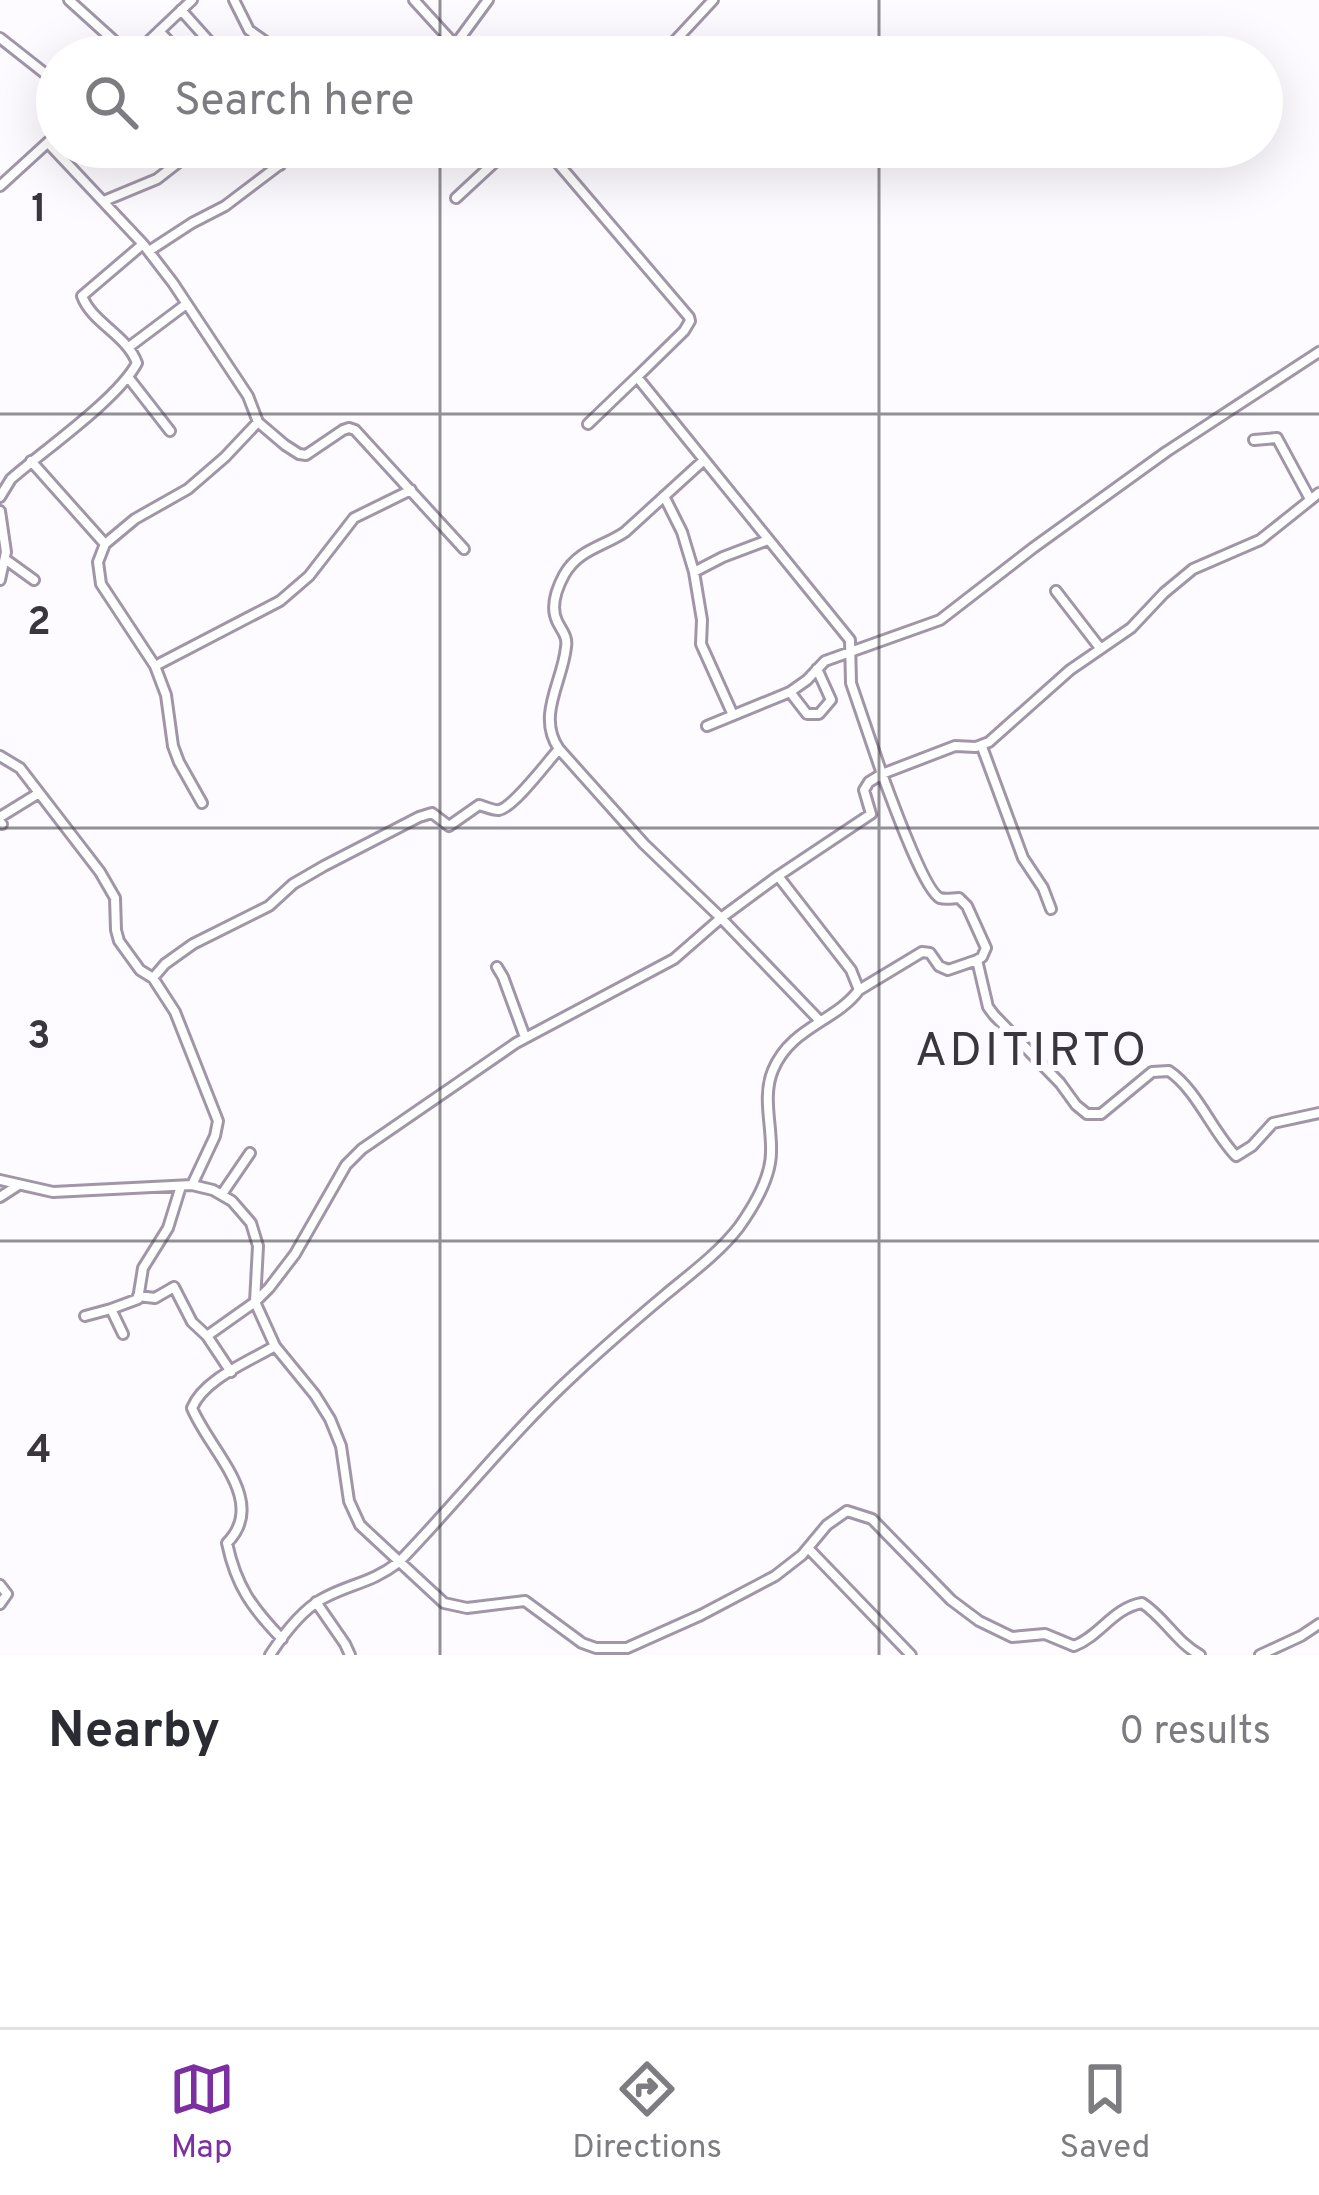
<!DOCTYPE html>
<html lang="en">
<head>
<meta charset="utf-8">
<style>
	:root { --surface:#fff; --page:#f2f2f3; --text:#2b2b33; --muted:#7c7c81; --line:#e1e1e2; --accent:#7b2fa0 }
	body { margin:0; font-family:Overpass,sans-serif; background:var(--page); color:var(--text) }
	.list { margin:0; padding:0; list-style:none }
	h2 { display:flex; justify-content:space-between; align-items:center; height:156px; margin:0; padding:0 48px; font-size:51px }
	h2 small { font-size:39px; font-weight:400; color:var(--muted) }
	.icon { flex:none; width:66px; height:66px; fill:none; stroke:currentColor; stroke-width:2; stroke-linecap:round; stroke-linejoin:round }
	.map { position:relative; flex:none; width:1319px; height:1655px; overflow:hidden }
	.search { position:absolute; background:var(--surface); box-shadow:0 12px 48px #0002; left:36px; right:36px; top:36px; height:132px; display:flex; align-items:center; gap:30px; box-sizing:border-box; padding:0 42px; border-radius:66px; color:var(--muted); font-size:45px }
	.sheet { height:372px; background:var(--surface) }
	nav { display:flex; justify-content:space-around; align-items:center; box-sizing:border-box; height:168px; border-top:3px solid var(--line); background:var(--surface); font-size:33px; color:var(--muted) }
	nav a { display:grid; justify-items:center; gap:6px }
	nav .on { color:var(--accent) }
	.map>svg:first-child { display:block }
</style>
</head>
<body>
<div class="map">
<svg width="1319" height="1655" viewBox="0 0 1319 1655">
	<rect width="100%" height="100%" fill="#fdfbff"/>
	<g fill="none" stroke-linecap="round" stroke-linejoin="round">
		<defs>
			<path id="street" d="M69,0L132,57
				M234,0L249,30L287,57
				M414,0L466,57
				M181,10L223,57
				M159,31L184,57
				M0,38L47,75
				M455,45L488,0
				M132,57L192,0
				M660,57L713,0
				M267,147L280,165
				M544,147L689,317L690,321L684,331L637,377L850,640L851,683L882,774L955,746L976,747L989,742L1070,670L1131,628L1164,593L1193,569L1260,540L1319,493
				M558,163L572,147
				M0,186L57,134
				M456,198L511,147
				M104,201L157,179L198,147
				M143,244L173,283L248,396L258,422L285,445L299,454L306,455L343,430L349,428L355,430L464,549
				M149,251L192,223L225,206L303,147
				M129,347L185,305
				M128,377L170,431
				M588,424L637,377
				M1254,440L1277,438L1310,499
				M704,460L625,532C603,547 579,549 564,575C557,588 550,606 557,621C561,630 568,636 566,647C563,681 536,716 559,749L644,844L721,918L778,876
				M31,461L105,544L135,519L188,489L225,457L258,422
				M664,496L682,532L694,572
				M0,497L11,479C44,450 118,399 137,363C127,335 92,323 82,296L143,244L48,143
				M0,511L6,552L0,580
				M105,544L98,562L101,584L155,666L166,695L173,746L179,762L202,803
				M5,559L34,580
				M1056,591L1100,648
				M155,666L280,601L309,576L354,518L411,490
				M790,692L807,714H819L831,700L817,669
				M733,715L701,644L702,620L694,572L723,557L768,540
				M707,726L790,692L807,680L825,661L940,620L1033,548L1166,452L1319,352
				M982,747L1023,858L1043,888L1051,909
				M0,756L20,768L100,872L115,898L116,930L119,941L140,970L153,978
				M0,817L39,793
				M0,822L2,824
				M497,967L503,977L525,1037
				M859,990L922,952L930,953L939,966L948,970L977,960L988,1007L994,1015L1060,1083L1076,1105L1087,1114H1101L1152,1072L1169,1071C1197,1090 1212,1131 1236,1156L1252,1146L1273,1123L1319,1113
				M0,1180L53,1192L192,1185L213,1190L232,1201L251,1223L258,1246L255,1302L275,1346L315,1395L330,1419L341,1446L349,1501L360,1525L444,1603L467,1608L525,1601L582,1643L596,1648H627L701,1615L775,1576L802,1555L827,1525L847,1511L872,1519L951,1600L979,1621L1012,1637L1045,1634L1074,1646C1100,1636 1113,1608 1142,1603C1164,1617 1176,1642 1200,1655
				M192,1185L215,1136L218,1121L175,1012L153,978L165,964L193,944L269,906L293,884L324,866L419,817L432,813L449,826L479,805C483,806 495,811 499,810C514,807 548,761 559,749
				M222,1194L250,1153
				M0,1197L17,1186
				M138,1296L155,1298L174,1287L192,1322L207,1336L231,1372
				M85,1316L111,1309
				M123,1334L111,1309L138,1299L143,1268L168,1228L181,1186
				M207,1336L255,1302L269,1288L295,1254L346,1165L362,1149L516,1043L674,959L721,918L819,1020
				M275,1346C248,1362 204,1379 192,1408C209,1450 269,1501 227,1543C236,1586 252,1608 282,1639
				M808,1548L911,1655
				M0,1585L7,1594L0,1604
				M316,1602L345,1644L350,1655
				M270,1655C283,1635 301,1611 322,1599C351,1583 370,1584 399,1562C459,1500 512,1432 575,1374C604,1347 634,1321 665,1295C690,1274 719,1253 739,1227C754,1206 771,1178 771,1152C772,1125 762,1096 773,1070C791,1027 835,1022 859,990L851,970L778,876L871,814L864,790L869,782L882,774C890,795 924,891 940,898C946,900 953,898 959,898L967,906L986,948L982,957L977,960
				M1260,1655L1301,1636L1319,1624"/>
		</defs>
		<use href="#street" stroke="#a195a8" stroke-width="14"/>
		<use href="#street" stroke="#fff" stroke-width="8"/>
	</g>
	<path fill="none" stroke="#3b363e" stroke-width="3" stroke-opacity="0.55" d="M440,0V57M879,0V57M440,147V1655M879,147V1655M0,414H1319M0,828H1319M0,1241H1319"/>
	<g text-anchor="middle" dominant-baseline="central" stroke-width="12" stroke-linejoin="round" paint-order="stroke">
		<g font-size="48" letter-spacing="3" fill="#3b363e" stroke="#fdfbff">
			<text x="1032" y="1053">ADITIRTO</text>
		</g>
	</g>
	<g font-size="39" text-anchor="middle" font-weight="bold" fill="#3b363e" stroke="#fdfbff" stroke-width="12" stroke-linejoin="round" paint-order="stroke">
		<text x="39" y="221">1</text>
		<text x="39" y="634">2</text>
		<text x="39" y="1048">3</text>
		<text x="39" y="1462">4</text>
	</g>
</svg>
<div class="search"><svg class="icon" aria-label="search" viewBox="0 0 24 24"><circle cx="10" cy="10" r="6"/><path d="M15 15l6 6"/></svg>Search here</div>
</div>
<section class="sheet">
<h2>Nearby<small>0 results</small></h2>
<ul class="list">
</ul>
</section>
<nav>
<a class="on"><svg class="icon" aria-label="map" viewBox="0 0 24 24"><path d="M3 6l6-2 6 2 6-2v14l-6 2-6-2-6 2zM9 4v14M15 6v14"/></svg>Map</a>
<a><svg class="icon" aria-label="directions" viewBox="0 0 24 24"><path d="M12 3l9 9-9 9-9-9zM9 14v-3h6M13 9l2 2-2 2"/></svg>Directions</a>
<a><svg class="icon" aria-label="saved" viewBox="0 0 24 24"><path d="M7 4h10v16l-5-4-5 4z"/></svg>Saved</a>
</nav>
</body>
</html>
